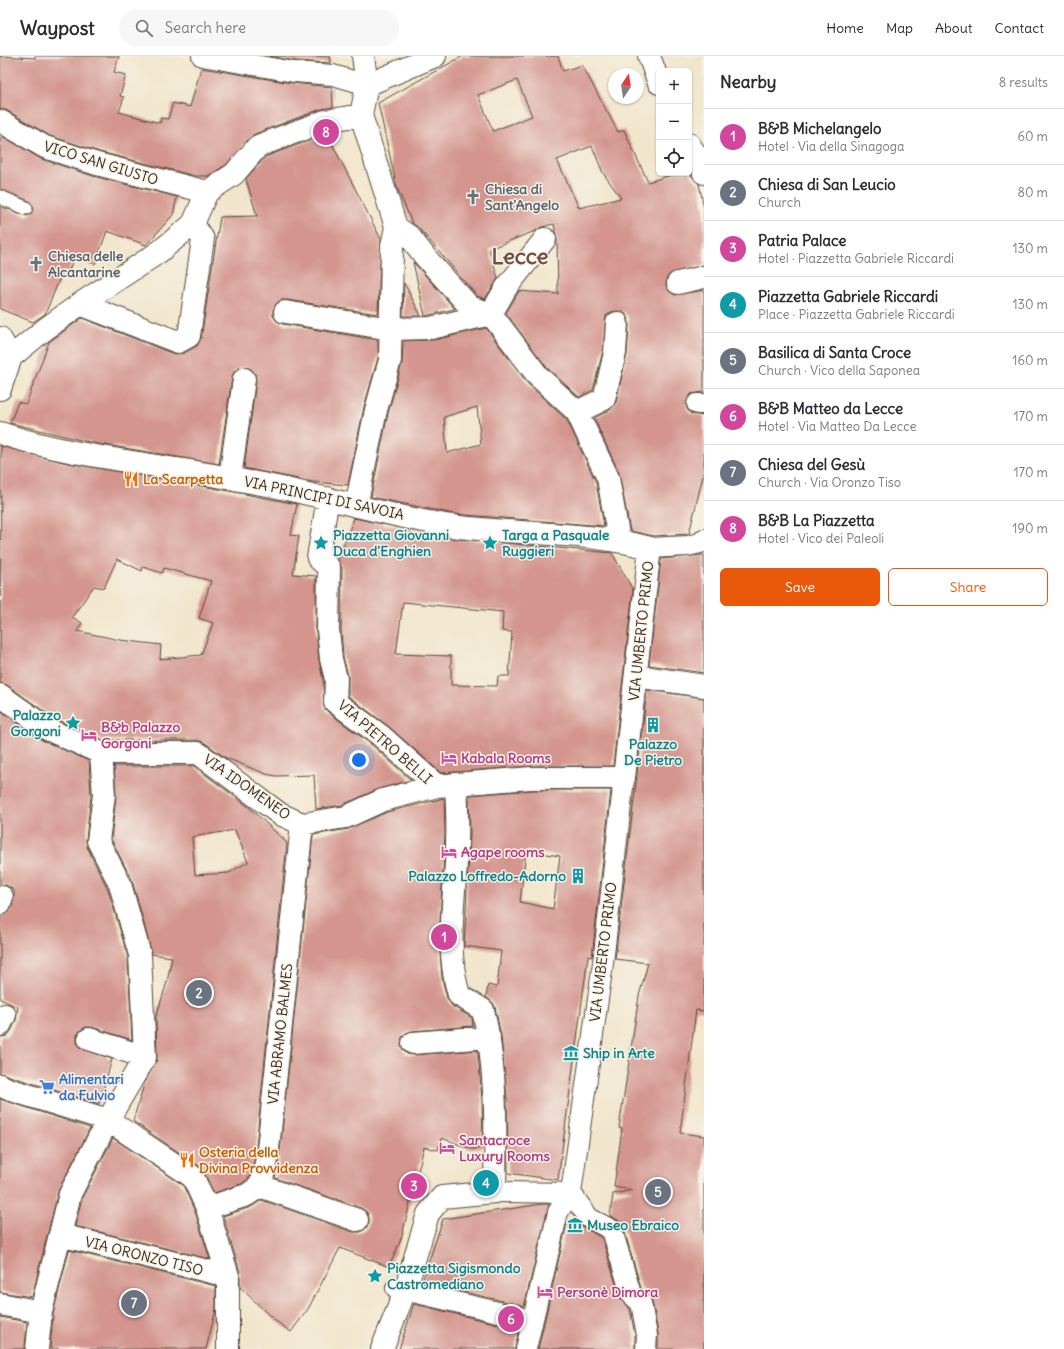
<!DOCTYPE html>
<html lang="en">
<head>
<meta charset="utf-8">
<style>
	:root { --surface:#fff; --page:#f7f7f7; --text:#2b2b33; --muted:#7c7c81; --line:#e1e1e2; --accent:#ea580c }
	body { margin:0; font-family:Delius,sans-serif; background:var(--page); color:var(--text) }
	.controls { position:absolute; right:12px; top:12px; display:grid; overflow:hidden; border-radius:6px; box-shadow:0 1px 3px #0004 }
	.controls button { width:36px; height:36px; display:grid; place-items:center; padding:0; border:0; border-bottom:1px solid var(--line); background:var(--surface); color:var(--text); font:20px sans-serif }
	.compass { position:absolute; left:608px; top:12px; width:36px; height:36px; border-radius:50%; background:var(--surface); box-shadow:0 1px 3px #0004; rotate:13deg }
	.you { position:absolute; left:359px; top:704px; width:14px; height:14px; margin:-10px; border:3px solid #fff; border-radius:50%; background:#1a73e8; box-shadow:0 0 0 6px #1a73e833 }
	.badge { display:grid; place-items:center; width:26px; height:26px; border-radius:50%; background:var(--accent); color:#fff; font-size:13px; font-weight:700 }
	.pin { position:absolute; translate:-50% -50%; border:2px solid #fff; box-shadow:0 1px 4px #0006 }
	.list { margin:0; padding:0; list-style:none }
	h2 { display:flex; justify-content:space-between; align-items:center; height:52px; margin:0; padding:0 16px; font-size:17px }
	h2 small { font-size:13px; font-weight:400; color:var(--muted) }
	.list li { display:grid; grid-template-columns:26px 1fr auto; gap:12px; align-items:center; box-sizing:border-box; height:56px; padding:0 16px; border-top:1px solid var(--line) }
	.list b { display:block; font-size:15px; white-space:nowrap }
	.list p { margin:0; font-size:13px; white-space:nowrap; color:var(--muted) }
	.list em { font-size:13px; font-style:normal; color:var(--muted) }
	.actions { display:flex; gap:8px; padding:12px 16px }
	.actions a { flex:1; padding:9px 0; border:1px solid var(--accent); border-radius:6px; text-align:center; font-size:14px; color:var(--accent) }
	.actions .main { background:var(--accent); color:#fff }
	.icon { flex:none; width:22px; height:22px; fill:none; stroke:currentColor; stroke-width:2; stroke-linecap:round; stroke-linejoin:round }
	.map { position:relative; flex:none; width:704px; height:1293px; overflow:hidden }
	header { display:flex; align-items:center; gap:24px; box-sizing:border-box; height:56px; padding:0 20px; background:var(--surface); border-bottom:1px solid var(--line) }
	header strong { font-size:19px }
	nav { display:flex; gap:22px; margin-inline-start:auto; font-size:14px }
	.search { width:280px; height:36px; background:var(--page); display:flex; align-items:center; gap:10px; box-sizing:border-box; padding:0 14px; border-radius:22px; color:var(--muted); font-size:15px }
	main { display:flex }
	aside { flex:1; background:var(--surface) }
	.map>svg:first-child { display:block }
</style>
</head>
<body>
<header>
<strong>Waypost</strong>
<div class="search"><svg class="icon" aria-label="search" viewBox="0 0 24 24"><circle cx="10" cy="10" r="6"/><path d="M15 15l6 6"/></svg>Search here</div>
<nav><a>Home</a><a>Map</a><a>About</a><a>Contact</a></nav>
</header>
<main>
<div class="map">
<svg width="704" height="1293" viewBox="0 0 704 1293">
	<rect width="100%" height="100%" fill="#f7f3e8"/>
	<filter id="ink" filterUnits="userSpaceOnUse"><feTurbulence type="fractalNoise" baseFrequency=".025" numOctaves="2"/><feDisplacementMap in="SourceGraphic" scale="8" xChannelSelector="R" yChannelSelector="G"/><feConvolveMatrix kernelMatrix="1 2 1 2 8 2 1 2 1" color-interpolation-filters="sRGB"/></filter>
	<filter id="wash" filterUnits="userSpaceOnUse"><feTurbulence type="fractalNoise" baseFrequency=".012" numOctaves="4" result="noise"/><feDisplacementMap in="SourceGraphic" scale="16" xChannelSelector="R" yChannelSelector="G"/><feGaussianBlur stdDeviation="0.9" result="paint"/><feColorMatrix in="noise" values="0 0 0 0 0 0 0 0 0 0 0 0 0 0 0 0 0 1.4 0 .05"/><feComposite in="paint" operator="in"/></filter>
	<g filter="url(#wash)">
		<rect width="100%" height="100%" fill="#f1e5cb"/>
		<g id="blocks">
			<path fill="#d3958e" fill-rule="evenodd" d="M0,0L35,2V0H119L114,16L126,19L120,40L124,41L119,56L160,67L161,62L168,63L173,47L190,51L201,12L292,27L332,31L333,51L321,53L254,78L226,109L208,120H196L100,96L50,80L6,54L0,53Z
				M269,0H330L331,7L295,5Z
				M463,0H558L563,15L582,9L618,76L624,74L648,126L678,117H689L699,128L704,152V209L670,218L666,223V229L669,235L675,239L704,234V336L691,338L686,348L687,353L691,358L704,360V416L689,478L654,480L630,475L619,417L594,362L610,354L616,346L627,298L629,268L628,261L624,256L617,255L611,256L606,260L603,295L593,334L579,341L547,312L506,257L519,235L558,238L557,184L554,168L541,171L535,175L489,193L498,222L485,243L477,240L419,172L412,167L397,132L378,47ZM517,24L532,60L493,75L478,39ZM592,90L603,117L621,142L579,152L557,104Z
				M327,78L381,183L378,258L287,244H281L276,248L273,254V260L277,265L283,268L378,284V302L364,351L348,429L313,426L244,412L256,325L255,318L251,313L246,311L239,312L234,316L232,321L219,408L89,386L10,367L18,346L26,348L49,286L82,262L174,298L184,297L197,290L201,282L220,161L257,160L246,123L265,101Z
				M2,80L41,103L93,120L177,141L173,159L146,189L107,175L95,208L74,201L68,217L63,215L45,258L33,266L0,253V150L27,160L31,158L34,151L29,145L0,133V83Z
				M413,206L418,211L455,253L425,260Z
				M404,227L421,260H403Z
				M486,272L528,328L567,364L596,426L604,470L454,458L371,441L388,357L402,307L403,285L434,284ZM477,351L481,388L447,397L444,361Z
				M1,390L63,406L208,431L297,448L291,479L299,480L293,518L316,520V575L319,604L323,624L324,651L328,656L372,689L411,724L378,733L342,749L316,753L314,719L276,720L266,718L226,702L205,687L198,684H104L55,663L7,629L0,627ZM117,503L142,515L143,511L162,517L164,512L211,525L199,562L213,567L201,599L160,603L161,589L120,584L77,575L82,567L72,561L94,530L104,532Z
				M354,462L451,482L612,497L633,534L613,710H530L441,717L388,670L348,640V620L343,601L341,573L342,512L338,504ZM403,546L503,556L502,575L512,576L509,620H498L497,630L451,629V600L396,598Z
				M700,499H704V617L649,609L661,503Z
				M647,634L704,642V955L696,954L680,1077L704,1080V1293H658V1277L652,1244L641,1232L623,1170L618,1164L610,1160L613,1138L633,1134L614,1131L622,1073L619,1072L639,940L648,907L615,903Z
				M0,654L42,684L89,705L91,739L86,784L87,791L108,833L128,901L132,984L92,971H86L81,974L77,979V986L80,992L112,1003L99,1048L0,1017V981L7,980L11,975L16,964L18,951L0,943V862L1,859L9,856L12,851L14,839V834L6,829H0Z
				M114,710H194L250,752L287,787L255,1101L249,1122L241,1128L214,1137L204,1116L200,1111L133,1065L145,1025L157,1004L156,961L167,926L172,901L152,898L132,824L111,783L116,740ZM235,774L248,806L229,817L195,819L192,781Z
				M532,734H611L592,901L588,900L558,1124L508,1117L507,1044L501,980L495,951L493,947L486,941L488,929L497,931L501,895L464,890L470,779L469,739ZM526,795L560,800L553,853L520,846Z
				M444,742L445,778L439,882L442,922L447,942L452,950L472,962L473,970L412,975L406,977L402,981L401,988L403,994L407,998L414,999L478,994L482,1045L483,1092L471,1093L442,1082L438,1094L424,1091L401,1183L389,1211L340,1192L308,1253L291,1276L273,1263L240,1231V1216L223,1160L251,1151L262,1144L353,1176H360L365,1173L369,1168V1162L367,1156L361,1152L275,1122L279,1104L313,779L348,773L387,756Z
				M0,1043L90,1072L58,1135L32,1241L0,1236Z
				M113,1082L183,1129L195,1156L210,1203L75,1170L82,1142Z
				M542,1148H549L524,1250L422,1226L443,1163Z
				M567,1167L581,1170L602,1182L620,1241L630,1253L635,1280V1293H538Z
				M69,1194L216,1230V1253L206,1293H50L53,1258Z
				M414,1248L519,1273L515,1293H399Z
				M0,1261L27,1266L25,1293H0Z"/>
		</g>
	</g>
	<g filter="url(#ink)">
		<use href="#blocks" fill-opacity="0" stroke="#564638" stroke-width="1"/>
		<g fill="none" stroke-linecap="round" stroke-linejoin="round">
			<defs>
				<path id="service" d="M0,141L26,152"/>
				<path id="pedestrian" d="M202,0L294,16L333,19L367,29
					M697,348H704
					M650,492L688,490L704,486V483
					M495,1136L571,1137
					M571,1137L589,1162L612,1174L631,1238L641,1247L647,1279L646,1293
					M396,1232L532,1264
					M526,1293L558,1156L571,1137L603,907L624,722"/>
				<path id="minor" d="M649,0L659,27
					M367,29L435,0
					M0,65L45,91L97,108L207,136
					M689,88L702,108L704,117
					M207,136L234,118L258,90L325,65L361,59
					M396,171L409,180L427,203L470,251L491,258L538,320L577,356L608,422L619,484
					M678,227L704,221
					M80,248L178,286L189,280L203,183L193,168
					M285,256L391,273L431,272L491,258L506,232L545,183
					M0,282L11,301
					M0,333L11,301L44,274L80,248L159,196L193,168L207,136
					M577,356L604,343L615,297L617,267
					M0,377C57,396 116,403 176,413C206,417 237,424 267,429C329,441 389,461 452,470C517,479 586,475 650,492L624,722H531L456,728L437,730L383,744L346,761L302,768L280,758L198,697H101L49,674L0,639
					M230,422L244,323
					M328,442L318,502L329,512L328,574L331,603L336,623L335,646L380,679L437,730
					M356,450L376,354L390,304L392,190L396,171L361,59L367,29L363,0
					M636,620L704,630
					M0,847L2,841
					M0,969L5,959
					M89,983L145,1001
					M413,987L489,981
					M0,1029L8,1033L108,1064L193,1121L207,1152L228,1220V1293
					M260,1130L357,1164
					M207,1152L247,1139L260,1130L267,1103L302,768
					M60,1179L228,1220
					M0,1248L41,1256
					M37,1293L41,1256L70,1138L108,1064L145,1001L140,899L120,828L98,785L104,739L101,697
					M382,1293L405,1235L428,1158L442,1141L495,1136C496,1075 497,1013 483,954L459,939C444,890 456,837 457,786C458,767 457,747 456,728"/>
			</defs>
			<use href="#service" stroke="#564638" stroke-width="14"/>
			<use href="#pedestrian" stroke="#564638" stroke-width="22"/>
			<use href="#minor" stroke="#564638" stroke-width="24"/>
			<use href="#service" stroke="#fff" stroke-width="13"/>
			<use href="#pedestrian" stroke="#fff" stroke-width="20"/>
			<use href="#minor" stroke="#fff" stroke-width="22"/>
		</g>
	</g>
	<defs>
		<symbol id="church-bare" viewBox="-9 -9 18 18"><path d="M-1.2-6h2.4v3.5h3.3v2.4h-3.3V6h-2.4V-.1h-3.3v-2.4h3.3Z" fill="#6b7280" stroke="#f7f3e8" stroke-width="2.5" paint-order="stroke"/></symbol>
		<symbol id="restaurant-bare" viewBox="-9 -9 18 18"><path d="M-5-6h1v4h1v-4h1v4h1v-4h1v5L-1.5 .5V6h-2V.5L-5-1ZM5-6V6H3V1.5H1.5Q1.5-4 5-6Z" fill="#e8710a" stroke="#f7f3e8" stroke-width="2.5" paint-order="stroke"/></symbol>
		<symbol id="sight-bare" viewBox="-9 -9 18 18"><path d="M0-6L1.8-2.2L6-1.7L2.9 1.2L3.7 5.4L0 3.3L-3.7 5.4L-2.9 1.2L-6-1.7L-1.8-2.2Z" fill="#0f9aa8" stroke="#f7f3e8" stroke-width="2.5" paint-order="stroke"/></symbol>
		<symbol id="building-bare" viewBox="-9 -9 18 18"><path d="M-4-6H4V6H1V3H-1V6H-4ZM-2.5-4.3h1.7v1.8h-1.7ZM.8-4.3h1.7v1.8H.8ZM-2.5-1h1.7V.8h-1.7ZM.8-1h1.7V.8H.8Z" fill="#0f9aa8" stroke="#f7f3e8" stroke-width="2.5" paint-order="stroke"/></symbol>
		<symbol id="hotel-bare" viewBox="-9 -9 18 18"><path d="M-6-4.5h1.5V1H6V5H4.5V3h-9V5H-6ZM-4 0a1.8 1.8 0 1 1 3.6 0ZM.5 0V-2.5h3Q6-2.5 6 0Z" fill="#d1479c" stroke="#f7f3e8" stroke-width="2.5" paint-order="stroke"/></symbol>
		<symbol id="museum-bare" viewBox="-9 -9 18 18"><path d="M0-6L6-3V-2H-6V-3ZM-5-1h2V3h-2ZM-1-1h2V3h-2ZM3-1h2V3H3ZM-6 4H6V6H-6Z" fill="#0f9aa8" stroke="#f7f3e8" stroke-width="2.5" paint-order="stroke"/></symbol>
		<symbol id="supermarket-bare" viewBox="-9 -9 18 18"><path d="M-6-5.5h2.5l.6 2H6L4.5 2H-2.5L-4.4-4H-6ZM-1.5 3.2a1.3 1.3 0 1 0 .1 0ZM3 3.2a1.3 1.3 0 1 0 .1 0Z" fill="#3f7fe0" stroke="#f7f3e8" stroke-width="2.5" paint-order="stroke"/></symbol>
	</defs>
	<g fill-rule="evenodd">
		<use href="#church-bare" x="462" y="130" width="22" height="22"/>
		<use href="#church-bare" x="25" y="197" width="22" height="22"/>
		<use href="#restaurant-bare" x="120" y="412" width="22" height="22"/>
		<use href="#sight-bare" x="310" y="476" width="22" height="22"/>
		<use href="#sight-bare" x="479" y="476" width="22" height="22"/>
		<use href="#sight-bare" x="62" y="656" width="22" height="22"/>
		<use href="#building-bare" x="642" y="658" width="22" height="22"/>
		<use href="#hotel-bare" x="78" y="668" width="22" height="22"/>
		<use href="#hotel-bare" x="438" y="691" width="22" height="22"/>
		<use href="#hotel-bare" x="438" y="785" width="22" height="22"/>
		<use href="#building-bare" x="567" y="809" width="22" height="22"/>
		<use href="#museum-bare" x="560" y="986" width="22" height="22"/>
		<use href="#supermarket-bare" x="36" y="1020" width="22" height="22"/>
		<use href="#hotel-bare" x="436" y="1081" width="22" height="22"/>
		<use href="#restaurant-bare" x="176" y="1093" width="22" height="22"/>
		<use href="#museum-bare" x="564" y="1158" width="22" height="22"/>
		<use href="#sight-bare" x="364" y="1209" width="22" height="22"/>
		<use href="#hotel-bare" x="534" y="1225" width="22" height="22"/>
	</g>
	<g text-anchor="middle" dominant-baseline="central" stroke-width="3" stroke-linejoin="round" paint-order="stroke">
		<g font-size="14" fill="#3b2a1e" stroke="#f7f3e8">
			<text transform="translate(101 107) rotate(17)">VICO SAN GIUSTO</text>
			<text transform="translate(324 442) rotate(12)">VIA PRINCIPI DI SAVOIA</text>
			<text transform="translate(641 575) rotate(-84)">VIA UMBERTO PRIMO</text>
			<text transform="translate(385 686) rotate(41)">VIA PIETRO BELLI</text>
			<text transform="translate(247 731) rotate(35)">VIA IDOMENEO</text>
			<text transform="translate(603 896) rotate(-83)">VIA UMBERTO PRIMO</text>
			<text transform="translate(280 978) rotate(-84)">VIA ABRAMO BALMES</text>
			<text transform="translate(144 1200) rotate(14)">VIA ORONZO TISO</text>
		</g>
		<g font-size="14" font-weight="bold" fill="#5b616d" stroke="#f7f3e8" text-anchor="start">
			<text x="485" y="133">Chiesa di<tspan x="485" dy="16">Sant'Angelo</tspan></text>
			<text x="48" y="200">Chiesa delle<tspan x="48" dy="16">Alcantarine</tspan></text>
		</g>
		<g font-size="14" font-weight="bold" fill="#c56008" stroke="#f7f3e8" text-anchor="start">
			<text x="143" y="423">La Scarpetta</text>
			<text x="199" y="1096">Osteria della<tspan x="199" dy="16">Divina Provvidenza</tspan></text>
		</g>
		<g font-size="14" font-weight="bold" fill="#0d838f" stroke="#f7f3e8" text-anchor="start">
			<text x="333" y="479">Piazzetta Giovanni<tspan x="333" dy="16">Duca d'Enghien</tspan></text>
			<text x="502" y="479">Targa a Pasquale<tspan x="502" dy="16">Ruggieri</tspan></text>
			<text x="61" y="659" text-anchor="end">Palazzo<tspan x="61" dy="16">Gorgoni</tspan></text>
			<text x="653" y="688" text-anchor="middle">Palazzo<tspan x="653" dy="16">De Pietro</tspan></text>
			<text x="566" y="820" text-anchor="end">Palazzo Loffredo-Adorno</text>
			<text x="583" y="997">Ship in Arte</text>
			<text x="587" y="1169">Museo Ebraico</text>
			<text x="387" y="1212">Piazzetta Sigismondo<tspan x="387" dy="16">Castromediano</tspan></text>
		</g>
		<g font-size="14" font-weight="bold" fill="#b23c85" stroke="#f7f3e8" text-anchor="start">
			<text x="101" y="671">B&amp;b Palazzo<tspan x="101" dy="16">Gorgoni</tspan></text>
			<text x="461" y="702">Kabala Rooms</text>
			<text x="461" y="796">Agape rooms</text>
			<text x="459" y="1084">Santacroce<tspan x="459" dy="16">Luxury Rooms</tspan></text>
			<text x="557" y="1236">Personè Dimora</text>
		</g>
		<g font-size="14" font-weight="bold" fill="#366cbe" stroke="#f7f3e8" text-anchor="start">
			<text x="59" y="1023">Alimentari<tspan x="59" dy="16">da Fulvio</tspan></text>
		</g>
		<g font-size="22" font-weight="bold" fill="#704f45" stroke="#f7f3e8">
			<text x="520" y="200">Lecce</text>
		</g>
	</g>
</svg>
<div class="controls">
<button>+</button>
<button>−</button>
<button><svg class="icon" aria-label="locate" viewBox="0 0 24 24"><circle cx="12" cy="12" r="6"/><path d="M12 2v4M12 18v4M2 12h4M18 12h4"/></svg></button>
</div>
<svg class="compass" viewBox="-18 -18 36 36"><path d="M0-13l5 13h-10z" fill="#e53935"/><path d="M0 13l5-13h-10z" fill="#7c7c81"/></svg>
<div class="you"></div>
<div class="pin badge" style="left:444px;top:881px;background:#d1479c">1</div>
<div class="pin badge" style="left:199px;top:937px;background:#6b7280">2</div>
<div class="pin badge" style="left:414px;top:1130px;background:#d1479c">3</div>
<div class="pin badge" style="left:486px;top:1127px;background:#0f9aa8">4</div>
<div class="pin badge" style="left:658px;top:1136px;background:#6b7280">5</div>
<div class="pin badge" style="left:511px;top:1263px;background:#d1479c">6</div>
<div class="pin badge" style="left:134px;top:1247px;background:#6b7280">7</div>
<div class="pin badge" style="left:326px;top:76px;background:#d1479c">8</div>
</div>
<aside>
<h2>Nearby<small>8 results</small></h2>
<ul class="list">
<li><span class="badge" style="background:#d1479c">1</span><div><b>B&amp;B Michelangelo</b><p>Hotel · Via della Sinagoga</p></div><em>60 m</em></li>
<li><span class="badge" style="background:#6b7280">2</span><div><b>Chiesa di San Leucio</b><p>Church</p></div><em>80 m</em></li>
<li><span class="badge" style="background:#d1479c">3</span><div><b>Patria Palace</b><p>Hotel · Piazzetta Gabriele Riccardi</p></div><em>130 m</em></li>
<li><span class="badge" style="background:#0f9aa8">4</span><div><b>Piazzetta Gabriele Riccardi</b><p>Place · Piazzetta Gabriele Riccardi</p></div><em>130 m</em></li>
<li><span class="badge" style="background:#6b7280">5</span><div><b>Basilica di Santa Croce</b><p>Church · Vico della Saponea</p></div><em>160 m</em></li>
<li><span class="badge" style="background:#d1479c">6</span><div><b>B&amp;B Matteo da Lecce</b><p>Hotel · Via Matteo Da Lecce</p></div><em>170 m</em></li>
<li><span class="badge" style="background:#6b7280">7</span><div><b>Chiesa del Gesù</b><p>Church · Via Oronzo Tiso</p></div><em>170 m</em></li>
<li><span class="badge" style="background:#d1479c">8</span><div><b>B&amp;B La Piazzetta</b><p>Hotel · Vico dei Paleoli</p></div><em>190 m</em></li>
</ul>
<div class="actions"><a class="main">Save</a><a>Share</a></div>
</aside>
</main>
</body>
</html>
